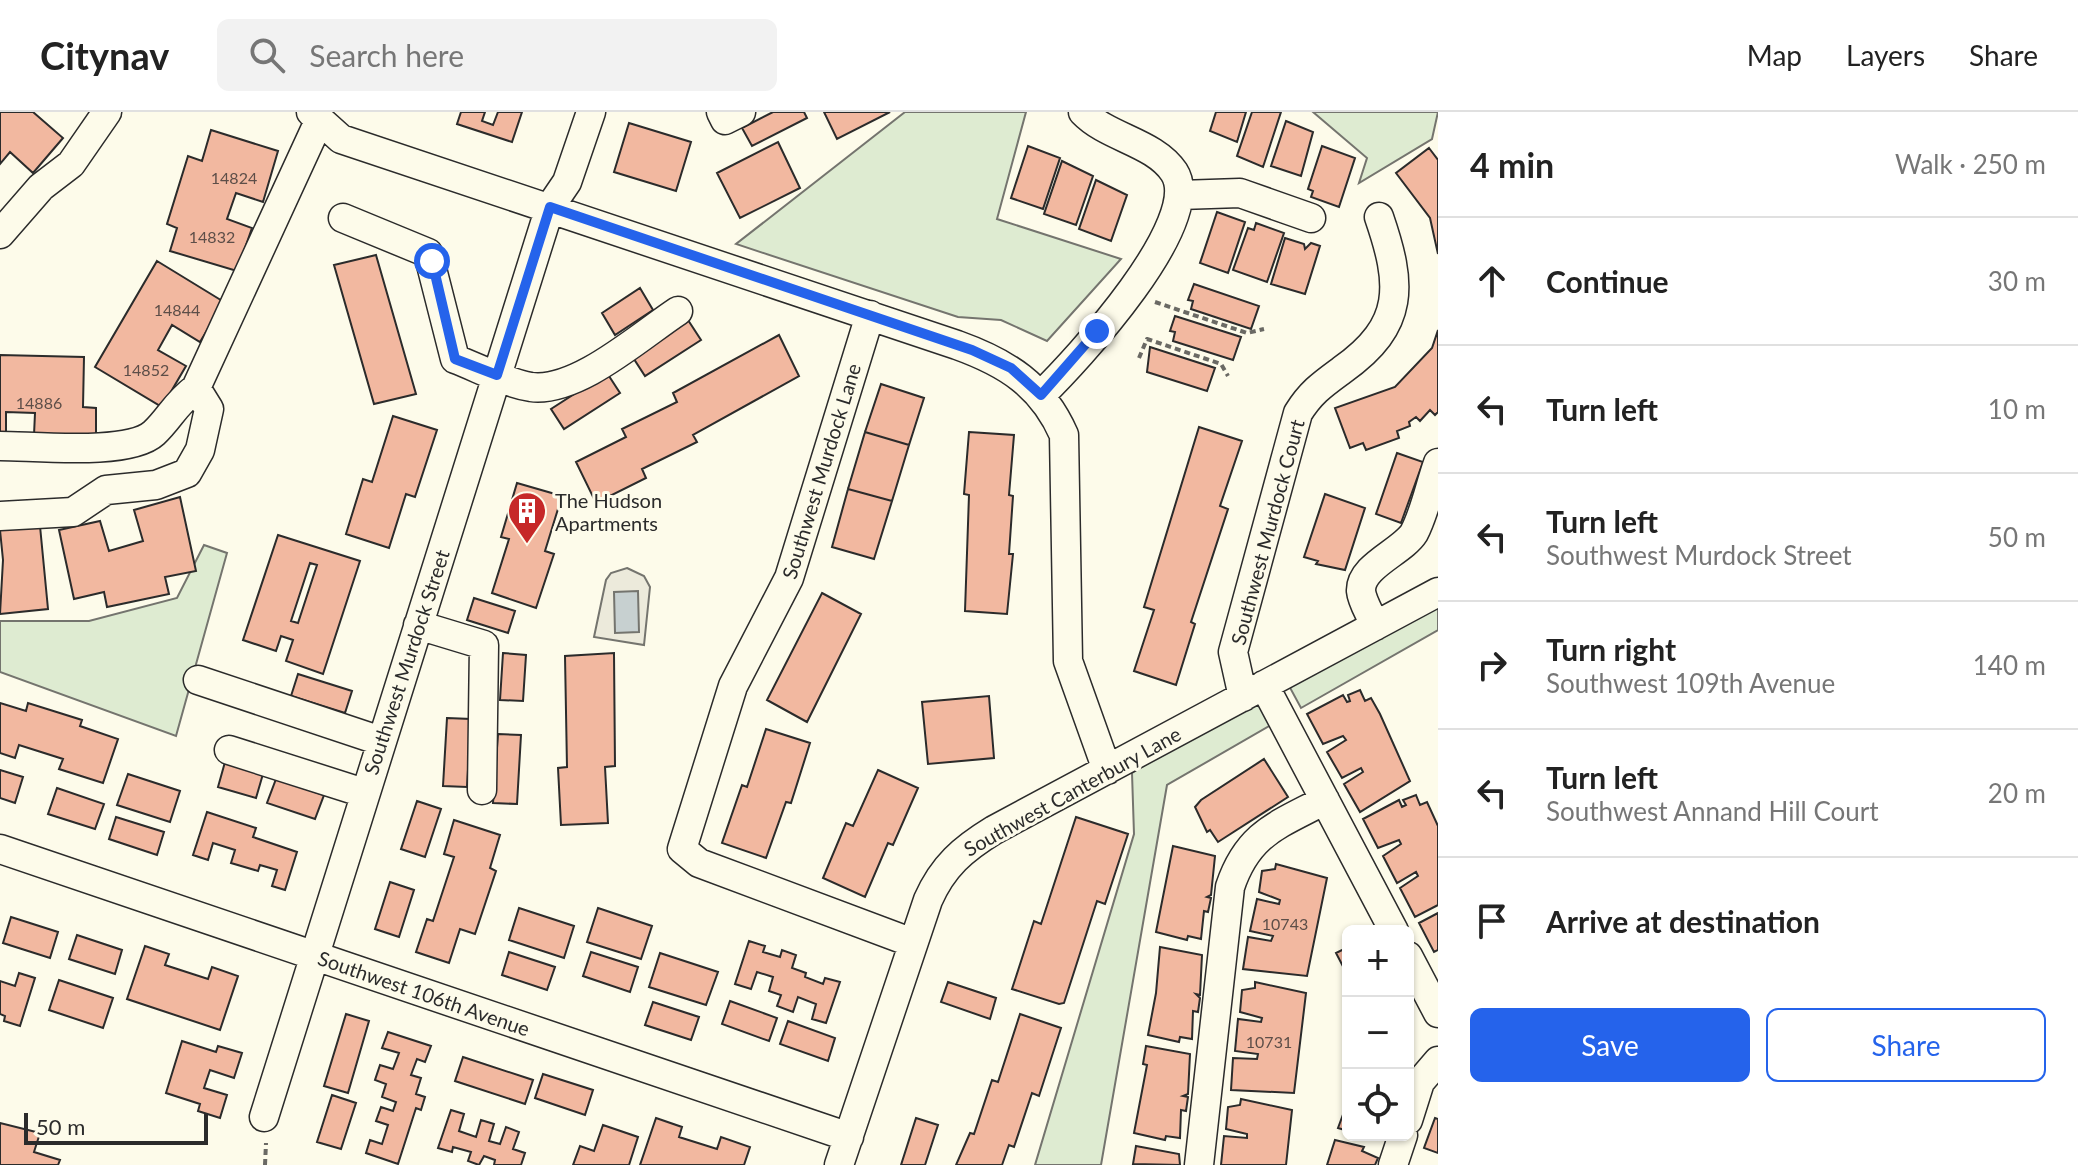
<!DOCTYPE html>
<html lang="en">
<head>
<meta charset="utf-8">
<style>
	:root { --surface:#fff; --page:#f2f2f2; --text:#222; --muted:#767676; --line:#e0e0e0; --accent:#2563eb }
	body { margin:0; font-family:Lato,sans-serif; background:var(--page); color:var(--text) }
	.controls { position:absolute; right:24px; bottom:24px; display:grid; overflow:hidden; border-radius:12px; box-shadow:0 2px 6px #0004 }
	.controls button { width:72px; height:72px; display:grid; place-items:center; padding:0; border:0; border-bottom:2px solid var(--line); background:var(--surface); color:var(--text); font:40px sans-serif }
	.scale { position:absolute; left:24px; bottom:20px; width:184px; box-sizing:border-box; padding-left:8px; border:4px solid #2b2b2b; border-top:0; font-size:22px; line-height:28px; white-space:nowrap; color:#2b2b2b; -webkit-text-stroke:6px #fdfbea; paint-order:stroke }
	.stop { position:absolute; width:24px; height:24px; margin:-18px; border:6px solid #2563eb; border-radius:50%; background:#fff }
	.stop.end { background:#2563eb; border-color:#fff; box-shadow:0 2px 8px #0008 }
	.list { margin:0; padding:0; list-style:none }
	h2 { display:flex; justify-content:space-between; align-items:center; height:104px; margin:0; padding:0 32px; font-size:34px }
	h2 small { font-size:26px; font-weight:400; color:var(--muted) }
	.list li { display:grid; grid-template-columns:52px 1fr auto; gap:24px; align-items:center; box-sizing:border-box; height:128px; padding:0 32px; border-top:2px solid var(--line) }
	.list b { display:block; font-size:30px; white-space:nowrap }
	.list p { margin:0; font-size:26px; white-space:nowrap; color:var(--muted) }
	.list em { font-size:26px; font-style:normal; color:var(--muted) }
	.actions { display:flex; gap:16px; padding:24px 32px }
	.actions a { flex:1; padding:18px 0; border:2px solid var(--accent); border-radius:12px; text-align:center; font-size:28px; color:var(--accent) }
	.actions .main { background:var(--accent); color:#fff }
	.icon { flex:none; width:44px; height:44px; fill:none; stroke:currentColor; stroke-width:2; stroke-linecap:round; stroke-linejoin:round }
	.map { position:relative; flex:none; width:1438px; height:1053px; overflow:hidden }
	header { display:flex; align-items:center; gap:48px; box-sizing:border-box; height:112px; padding:0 40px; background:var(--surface); border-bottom:2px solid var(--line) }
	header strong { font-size:38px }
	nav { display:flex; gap:44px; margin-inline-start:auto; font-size:28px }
	.search { width:560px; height:72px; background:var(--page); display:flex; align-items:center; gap:20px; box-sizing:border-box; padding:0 28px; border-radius:12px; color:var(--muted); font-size:30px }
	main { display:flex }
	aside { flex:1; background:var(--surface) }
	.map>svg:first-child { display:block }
</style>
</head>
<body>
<header>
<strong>Citynav</strong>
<div class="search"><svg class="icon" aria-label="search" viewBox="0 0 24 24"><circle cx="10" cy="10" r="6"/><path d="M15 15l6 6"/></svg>Search here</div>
<nav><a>Map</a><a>Layers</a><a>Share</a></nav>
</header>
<main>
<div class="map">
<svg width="1438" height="1053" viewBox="0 0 1438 1053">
	<rect width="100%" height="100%" fill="#fdfbea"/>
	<path fill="#deebd1" stroke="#74746e" stroke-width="2" d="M905,0H1026L997,107L1121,147L1047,229L1001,208L958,205L736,132Z
		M1313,0H1438L1432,27L1359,71L1367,46Z
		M204,433L227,441L176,624L0,560V509H89L177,486Z
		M1438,488V518L1301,596L1288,572Z
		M1260,582L1276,610L1167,673L1101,1053H1035L1134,722L1132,661Z"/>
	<path fill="#eceadb" stroke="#74746e" stroke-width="2" d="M627,456L644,464L650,475L644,533L594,525L606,468L611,461Z"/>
	<path fill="#c7d0d0" stroke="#74746e" stroke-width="2" d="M638,479L639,520L615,521L614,480Z"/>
	<path fill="#f2b8a0" stroke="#2b2b2b" stroke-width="2" fill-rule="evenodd" d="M0,0H33L63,26L33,61L10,40L0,52Z
		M461,0H485L482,9L493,13L498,0H522L512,30L457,12Z
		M773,0H804L807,6L752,34L742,16Z
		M824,0H890L837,27Z
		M1216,0H1246L1237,30L1210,19Z
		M1252,0H1281L1263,55L1237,44Z
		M1286,9L1313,20L1301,64L1271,54Z
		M629,11L691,30L676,79L614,60Z
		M211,18L278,39L263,90L236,81L227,107L252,116L237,159L170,139L177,116L167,112L188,44L202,49Z
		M778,30L800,76L740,106L717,61Z
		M1028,34L1060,46L1043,97L1011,86Z
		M1322,34L1355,46L1339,95L1311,85L1313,79L1308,77Z
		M1429,36L1438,48V142L1430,106L1396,61Z
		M1062,49L1093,64L1076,113L1044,102Z
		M1096,68L1127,83L1111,129L1079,117Z
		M1217,100L1245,110L1228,161L1200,151Z
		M1256,111L1284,121L1267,170L1233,158L1248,116L1254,118Z
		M1285,126L1304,132L1305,137L1311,131L1320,134L1305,182L1271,172Z
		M376,143L416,282L374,292L334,153Z
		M157,149L224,190L200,230L172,213L158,238L186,254L162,295L95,255Z
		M1194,172L1259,194L1251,217L1191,197L1193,189L1188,188Z
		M640,176L653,198L615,223L602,201Z
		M1175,204L1241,225L1233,248L1173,229L1175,220L1170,219Z
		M688,208L701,228L645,264L632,244Z
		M1438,218V300L1435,303L1430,298L1420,309L1416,305L1409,310L1410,314L1397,319L1399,326L1366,338L1363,331L1350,336L1335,296L1395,275L1432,236Z
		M779,223L799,264L693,323L697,330L642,357L646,366L596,391L576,350L626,325L622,317L677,290L673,281Z
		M1150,235L1215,256L1207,279L1147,260Z
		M0,243L84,245L83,295L96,296V325L34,323L35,301L6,300V327L0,326Z
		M607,261L620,281L564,317L551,297Z
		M881,272L924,286L909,333L865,320Z
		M393,304L437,318L415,385L406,382L389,436L346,422L363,367L372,370Z
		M1199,315L1242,329L1220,394L1228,397L1191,510L1195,512L1176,573L1134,559L1154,498L1144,495Z
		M865,320L909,333L892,389L848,377Z
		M969,320L1014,323L1009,383L1013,384L1009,442H1013L1007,502L965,499L969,383L964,382Z
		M1397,341L1423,350L1401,411L1376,402Z
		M517,371L562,384L545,439L554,442L536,496L492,481L509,427L501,425Z
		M848,377L892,389L874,447L832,435Z
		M1325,382L1365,396L1345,458L1316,452L1318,449L1304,445Z
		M180,385L196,459L165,465L169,482L107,495L104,480L74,487L59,418L100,409L109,439L143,429L134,398Z
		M40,414L48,497L0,502L3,448L0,418Z
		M278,423L360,449L323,562L286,549L293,528L281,524L276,539L243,528ZM310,451L317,453L298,511L291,509Z
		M822,481L861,502L807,610L767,588Z
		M474,486L515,499L508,521L467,508Z
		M503,541L526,543L523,589L500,588Z
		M614,541L615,654L605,655L608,711L561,713L558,656L567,655L565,544Z
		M298,562L352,579L345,601L291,584Z
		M1360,578L1365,589L1371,586L1380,602L1410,669L1360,700L1344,672L1363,660L1361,656L1342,666L1327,640L1346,628L1343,624L1323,632L1307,602L1343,583L1347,590L1350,589L1348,583Z
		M989,584L994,646L928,652L922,590Z
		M0,591L26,599L28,591L82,608L80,614L118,627L103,671L59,657L63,647L19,633L15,646L0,641Z
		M447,606L471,607L467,675L443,674Z
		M766,617L810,631L791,691L786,690L766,746L722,731L742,673L747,675Z
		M498,622L521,623L517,692L493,691Z
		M1264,647L1288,685L1218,730L1210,718L1207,720L1195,695L1201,688Z
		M225,650L263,662L256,686L218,675Z
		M0,658L23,665L15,691L0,686Z
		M878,658L918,676L893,733L888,731L865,785L823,766L846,711L853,714Z
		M128,662L180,679L170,710L117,693Z
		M276,667L324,683L315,707L267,691Z
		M57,676L104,692L95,717L48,702Z
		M1416,683L1420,693L1427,690L1438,714V793L1415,805L1400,776L1418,764L1416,760L1397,771L1383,744L1401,732L1399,728L1378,736L1363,707L1399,688L1402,695L1406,693L1403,688Z
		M417,689L441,697L425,745L401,737Z
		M207,700L256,716L253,725L297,740L285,778L272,774L277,758L260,753L258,759L231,751L235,738L213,731L208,748L193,743Z
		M116,705L164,720L157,743L109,727Z
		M1076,705L1128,722L1105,792L1097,789L1064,891L1059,892L1012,877L1034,809L1041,812Z
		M454,708L500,723L490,756L496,759L475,822L460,817L449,851L416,840L427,807L433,809L454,745L444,742Z
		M1173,734L1215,744L1211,783L1207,785L1211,786L1208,800L1204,799L1201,827L1188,824L1187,828L1156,820Z
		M1276,752L1327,766L1307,864L1243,857L1248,825L1271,829L1273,824L1250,819L1257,787L1279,792L1280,788L1259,780L1262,759L1275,757Z
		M390,770L414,778L399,825L375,817Z
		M519,796L574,814L564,846L509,828Z
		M598,796L652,814L641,847L587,830Z
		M1438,801V838L1434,840L1419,811Z
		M11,805L58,820L50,846L3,831Z
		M77,823L122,838L115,862L69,847Z
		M749,829L765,834L763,840L780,845L782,838L796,843L792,856L806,861L805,865L823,872L825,866L840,870L826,911L812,907L816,892L798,885L793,900L777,894L781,883L769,879L773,865L757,860L751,877L735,872Z
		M145,834L169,842L165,853L208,867L212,855L238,864L220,918L127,887Z
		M1160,835L1202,843L1200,883L1196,882L1200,886L1198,900L1193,899L1192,927L1180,925L1179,930L1148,923L1156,881Z
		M1348,835V864L1336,841Z
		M509,840L555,855L547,878L502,863Z
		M591,840L638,855L630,880L583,864Z
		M660,841L718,860L706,893L649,875Z
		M19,861L35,866L20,914L4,909L5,904L0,902V869L15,874Z
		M59,868L113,886L103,916L49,898Z
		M948,870L996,886L990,907L941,890Z
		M1255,870L1306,881L1294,981L1231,978L1233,946L1257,947L1258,942L1235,939L1238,907L1261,910L1262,906L1240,900L1242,878L1255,876Z
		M730,889L777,906L769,929L722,912Z
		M653,890L699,905L691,928L645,913Z
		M346,902L369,909L348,981L324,974Z
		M1020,902L1061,916L1039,984L1032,981L1014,1035L1009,1033L1002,1053H956L970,1021L974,1022L992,968L998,970Z
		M788,909L835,926L828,949L780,932Z
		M388,920L431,934L425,950L417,947L411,963L421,966L416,982L425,985L421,998L416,996L398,1052L366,1041L370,1028L382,1032L388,1013L376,1009L381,995L393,999L396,990L382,985L386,972L375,968L380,953L393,957L399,941L382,936Z
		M182,929L216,940L218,934L242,941L234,966L210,958L204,976L227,983L220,1006L198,999L200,992L166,981Z
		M1146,934L1190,942L1188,982L1183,984L1188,985L1186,999L1181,998L1180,1026L1166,1024L1165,1028L1134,1021L1147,953L1143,952Z
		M463,945L533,968L525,992L455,969Z
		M543,962L593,978L585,1003L535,986Z
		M332,983L356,991L341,1037L317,1030Z
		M1241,987L1292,998L1286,1053H1221L1224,1024L1247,1026V1022L1226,1017L1228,995L1240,993Z
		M1348,989V1019L1338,1016Z
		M451,998L464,1002L459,1019L476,1025L481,1008L494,1012L489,1029L500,1032L506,1015L519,1020L513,1037L525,1041L521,1053H494L495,1048L484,1044L479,1053L468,1049L471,1040L453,1035L452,1040L438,1036Z
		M656,1006L682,1015L679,1025L717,1037L721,1025L750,1035L744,1053H640Z
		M916,1006L938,1013L925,1053H901Z
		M1435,1006L1438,1007V1041L1424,1036Z
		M0,1011L40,1021L34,1040L60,1048L58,1053H0Z
		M603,1013L638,1025L629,1053H573L580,1034L594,1039Z
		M1335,1028L1364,1035L1362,1039L1378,1046L1375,1053H1327Z
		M1136,1034L1179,1042L1180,1053L1133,1052Z"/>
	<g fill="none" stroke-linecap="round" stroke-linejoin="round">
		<defs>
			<path id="minor" d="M311,0L341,27L957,233C1007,251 1042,273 1064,323L1068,549L1107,658
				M721,0L725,8L741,0
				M1180,83L1240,81L1311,106
				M343,106L428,141L455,247C479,256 506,271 531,275C577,281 640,224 678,199
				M0,122L41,75L71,52L107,0
				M870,203L789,466L733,574L682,737L699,751L913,831
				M1041,283C1076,249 1206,109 1174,60C1154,30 1108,26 1083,0
				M0,334C35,334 129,344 154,321C170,306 175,292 196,276L319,9
				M0,404L73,400L106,378L156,373L187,361L200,338L209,297L196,276
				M418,513L484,533L482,678
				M1375,514C1371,503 1362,490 1361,479C1360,454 1402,440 1414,421C1425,400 1430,373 1438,351
				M198,568L381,629
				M1264,573L1394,819
				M1243,585L1233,540L1298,301C1311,280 1323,272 1342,258C1406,213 1402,172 1379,105
				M229,638L364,681
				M0,737L849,1025
				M1408,844L1438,901
				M264,1005L550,95L567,70L591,0
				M1408,1008L1420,970L1438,949
				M839,1053L928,788C943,754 963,737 994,718L1438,480
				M1199,1053L1230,775C1248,721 1278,713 1325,688
				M1393,1053L1403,1023"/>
		</defs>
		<use href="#minor" stroke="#2b2b2b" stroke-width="31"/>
		<path stroke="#6a6964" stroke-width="4" stroke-dasharray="6 4" stroke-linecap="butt" d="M1155,190L1247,221L1264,217
			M1139,246L1147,227L1221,252L1228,264
			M265,1053L266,1031"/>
		<use href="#minor" stroke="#fdfbea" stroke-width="28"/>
	</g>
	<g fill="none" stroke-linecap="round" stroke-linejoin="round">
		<path stroke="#2563eb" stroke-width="10" d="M432,149L455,247L497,263L550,95L972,238L1011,256L1041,283L1097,219"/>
	</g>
	<defs>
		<symbol id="building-pin" viewBox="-11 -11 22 30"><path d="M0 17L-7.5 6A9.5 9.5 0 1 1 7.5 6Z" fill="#c62828" stroke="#fdfbea"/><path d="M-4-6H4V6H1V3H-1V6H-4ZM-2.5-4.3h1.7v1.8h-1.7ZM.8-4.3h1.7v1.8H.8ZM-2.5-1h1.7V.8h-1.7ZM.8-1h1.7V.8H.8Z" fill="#fff"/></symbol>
	</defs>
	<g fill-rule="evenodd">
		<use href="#building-pin" x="505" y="377" width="44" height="60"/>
	</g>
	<g text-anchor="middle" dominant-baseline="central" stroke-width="6" stroke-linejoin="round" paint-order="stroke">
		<g font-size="16" fill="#5d4e48">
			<text x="234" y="65">14824</text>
			<text x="212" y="124">14832</text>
			<text x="177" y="197">14844</text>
			<text x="146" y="257">14852</text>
			<text x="39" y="290">14886</text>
			<text x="1285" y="811">10743</text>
			<text x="1269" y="929">10731</text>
		</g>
		<g font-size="20" fill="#2b2b2b" stroke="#fdfbea">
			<text transform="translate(821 359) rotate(-73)">Southwest Murdock Lane</text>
			<text transform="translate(1267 420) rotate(-75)">Southwest Murdock Court</text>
			<text transform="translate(406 550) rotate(-72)">Southwest Murdock Street</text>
			<text transform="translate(1072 679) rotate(-29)">Southwest Canterbury Lane</text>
			<text transform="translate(424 881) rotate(19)">Southwest 106th Avenue</text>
		</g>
		<g font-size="20" fill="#2b2b2b" stroke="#fdfbea" text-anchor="start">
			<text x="555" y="388">The Hudson<tspan x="555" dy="23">Apartments</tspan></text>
		</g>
	</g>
</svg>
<div class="controls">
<button>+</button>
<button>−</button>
<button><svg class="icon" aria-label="locate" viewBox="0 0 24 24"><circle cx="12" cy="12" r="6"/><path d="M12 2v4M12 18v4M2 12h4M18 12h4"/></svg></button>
</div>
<div class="scale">50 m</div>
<div class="stop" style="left:432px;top:149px"></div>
<div class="stop end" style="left:1097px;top:219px"></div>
</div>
<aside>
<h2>4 min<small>Walk · 250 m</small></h2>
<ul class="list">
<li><svg class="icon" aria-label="ahead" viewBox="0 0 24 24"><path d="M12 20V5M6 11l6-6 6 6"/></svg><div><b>Continue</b></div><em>30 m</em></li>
<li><svg class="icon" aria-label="left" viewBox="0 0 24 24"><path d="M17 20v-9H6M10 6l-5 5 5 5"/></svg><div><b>Turn left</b></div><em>10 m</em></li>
<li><svg class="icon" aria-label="left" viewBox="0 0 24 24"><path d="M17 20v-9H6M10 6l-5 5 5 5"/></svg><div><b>Turn left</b><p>Southwest Murdock Street</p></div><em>50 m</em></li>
<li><svg class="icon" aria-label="right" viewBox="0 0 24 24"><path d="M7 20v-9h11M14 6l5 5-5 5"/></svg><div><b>Turn right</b><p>Southwest 109th Avenue</p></div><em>140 m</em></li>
<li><svg class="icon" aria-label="left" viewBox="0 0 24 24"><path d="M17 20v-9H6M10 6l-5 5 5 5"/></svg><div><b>Turn left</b><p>Southwest Annand Hill Court</p></div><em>20 m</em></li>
<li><svg class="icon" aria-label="arrive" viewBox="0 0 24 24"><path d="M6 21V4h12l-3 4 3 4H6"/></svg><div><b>Arrive at destination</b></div></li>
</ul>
<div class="actions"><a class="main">Save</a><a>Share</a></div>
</aside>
</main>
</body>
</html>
